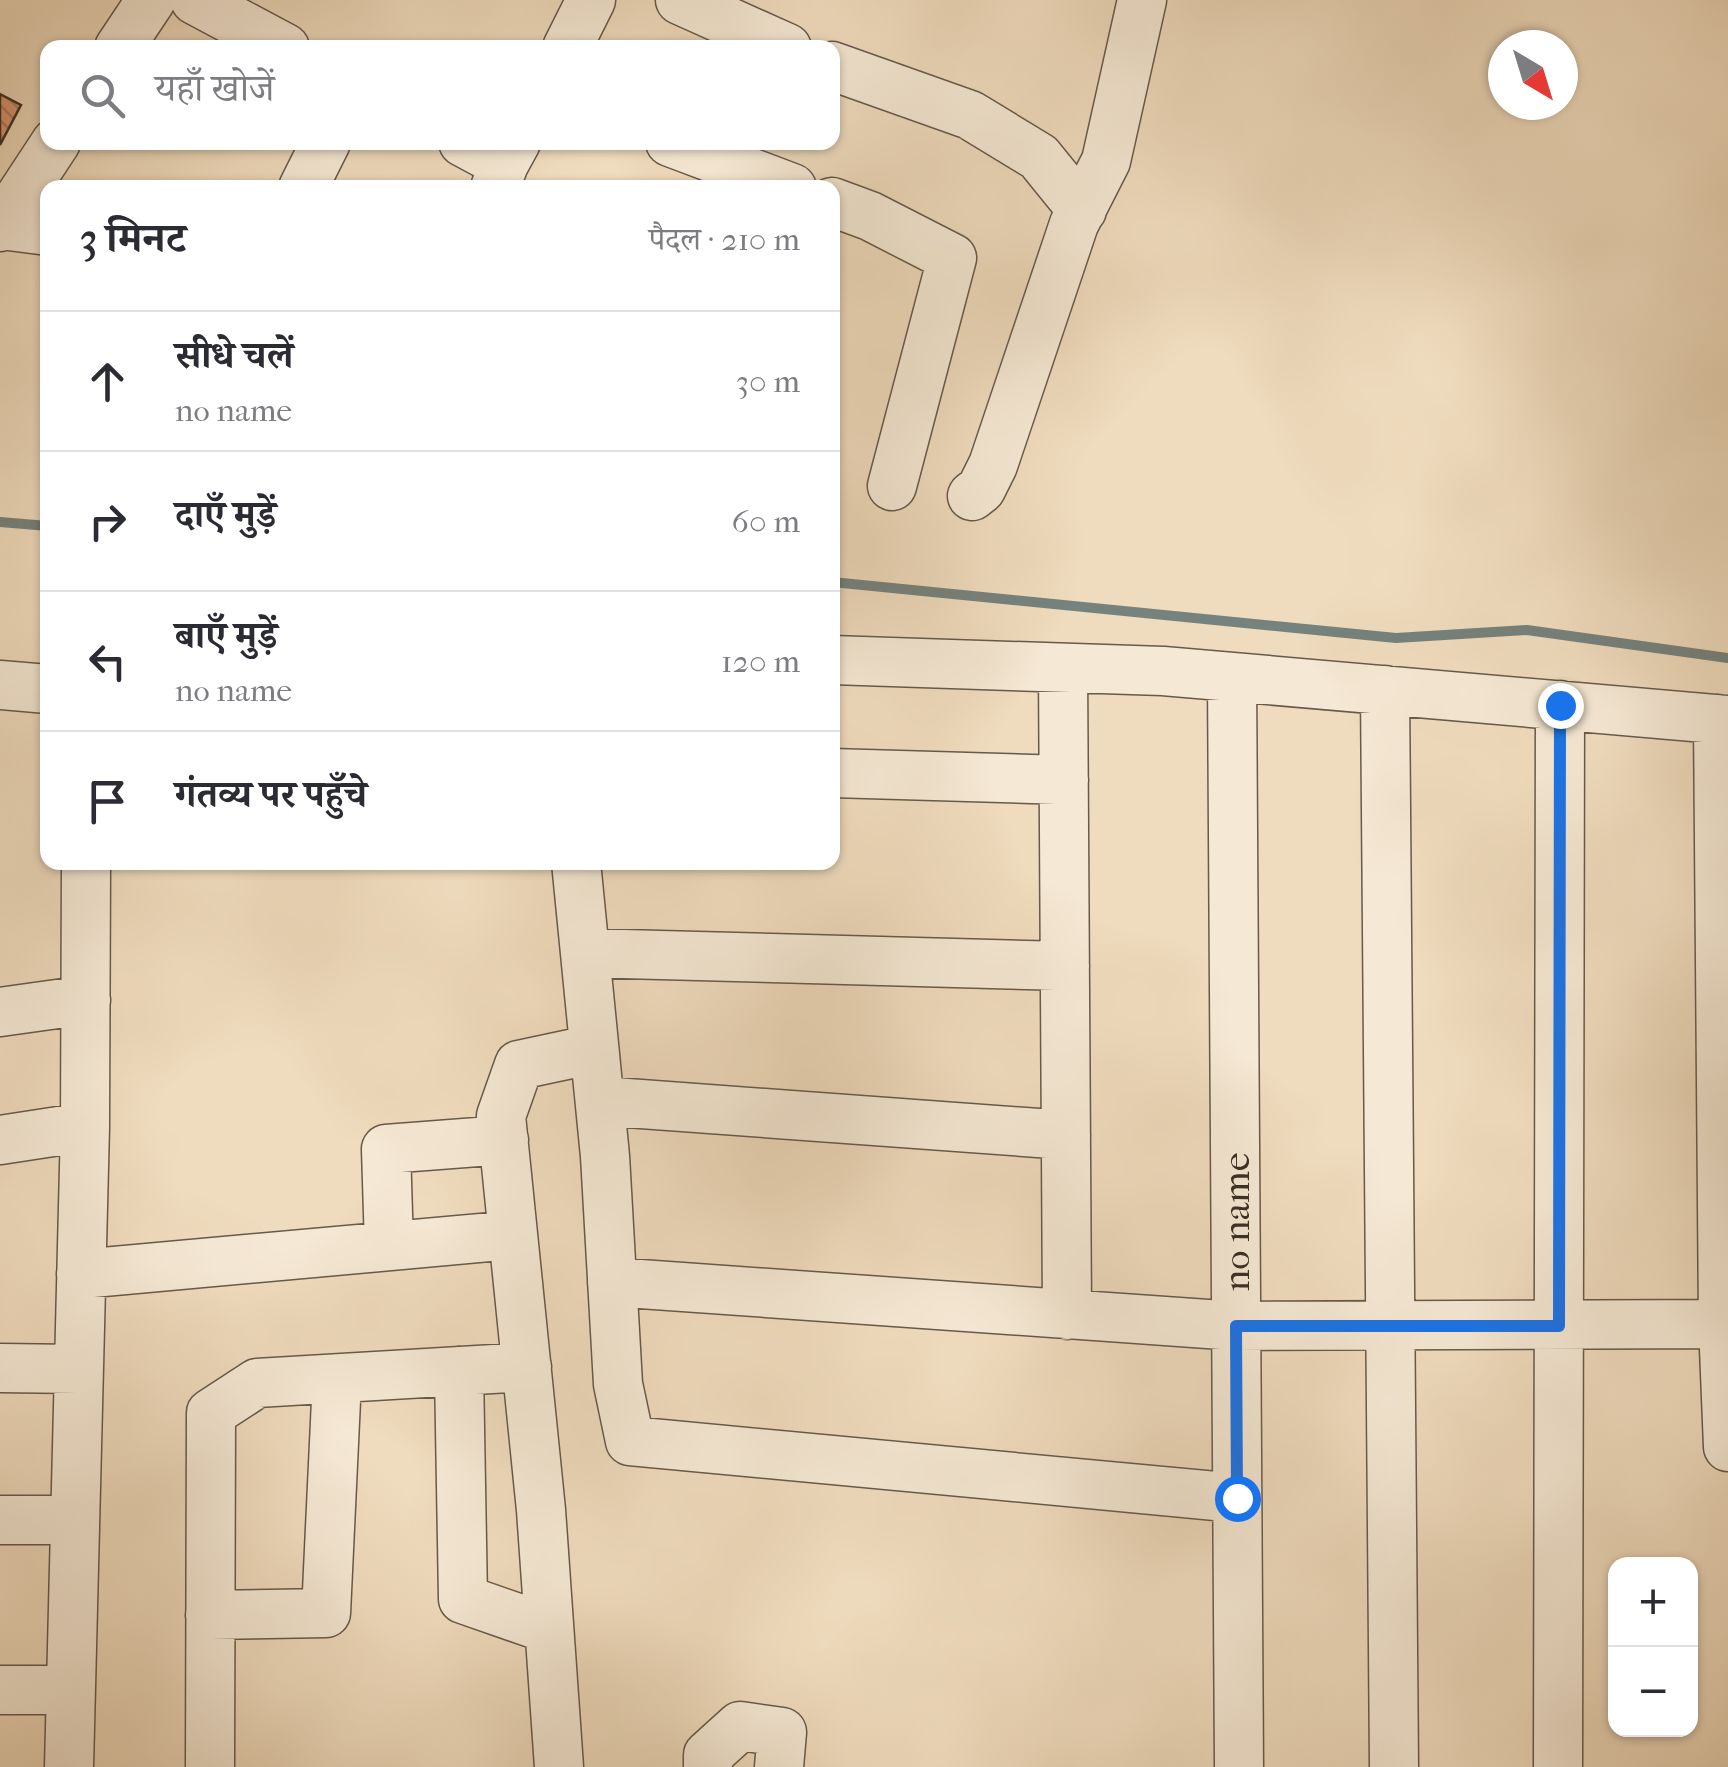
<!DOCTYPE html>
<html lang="hi">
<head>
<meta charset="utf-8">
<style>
	:root { --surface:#fff; --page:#f7f7f7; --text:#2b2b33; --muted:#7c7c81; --line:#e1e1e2 }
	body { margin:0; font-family:"IM FELL French Canon","Noto Serif Devanagari",serif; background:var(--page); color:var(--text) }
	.controls { position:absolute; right:30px; bottom:30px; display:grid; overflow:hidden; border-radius:20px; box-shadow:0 2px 8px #0004 }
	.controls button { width:90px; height:90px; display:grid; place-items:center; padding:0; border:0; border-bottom:2px solid var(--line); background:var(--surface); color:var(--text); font:50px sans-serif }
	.compass { position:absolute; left:1488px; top:30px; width:90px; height:90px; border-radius:50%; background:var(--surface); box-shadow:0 2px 8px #0004; rotate:142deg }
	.stop { position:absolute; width:30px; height:30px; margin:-22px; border:8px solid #1a73e8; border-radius:50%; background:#fff }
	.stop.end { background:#1a73e8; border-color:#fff; box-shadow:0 2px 10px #0008 }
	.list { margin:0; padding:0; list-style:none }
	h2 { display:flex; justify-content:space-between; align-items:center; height:130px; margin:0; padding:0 40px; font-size:42px }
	h2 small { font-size:32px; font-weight:400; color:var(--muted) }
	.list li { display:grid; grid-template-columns:65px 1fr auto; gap:30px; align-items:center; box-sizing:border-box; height:140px; padding:0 40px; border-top:2px solid var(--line) }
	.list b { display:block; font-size:38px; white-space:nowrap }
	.list p { margin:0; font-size:32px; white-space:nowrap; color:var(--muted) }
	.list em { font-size:32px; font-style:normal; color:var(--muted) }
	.icon { flex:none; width:55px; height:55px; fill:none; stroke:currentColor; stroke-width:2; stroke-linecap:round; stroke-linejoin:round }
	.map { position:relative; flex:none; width:1728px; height:1767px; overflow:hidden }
	.search { position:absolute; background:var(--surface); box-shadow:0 2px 8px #0004; left:40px; top:40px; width:800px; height:110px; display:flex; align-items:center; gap:25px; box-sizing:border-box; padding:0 35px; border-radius:20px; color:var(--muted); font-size:38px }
	.panel { position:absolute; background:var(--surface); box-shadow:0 2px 8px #0004; left:40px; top:180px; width:800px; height:690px; border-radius:20px }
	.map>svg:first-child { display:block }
</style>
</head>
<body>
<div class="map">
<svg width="1728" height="1767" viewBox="0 0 1728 1767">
	<defs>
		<pattern id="building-back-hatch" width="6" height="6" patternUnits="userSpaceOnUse" patternTransform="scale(2.5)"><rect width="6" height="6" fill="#da9873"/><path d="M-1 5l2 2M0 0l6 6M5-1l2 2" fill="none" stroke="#b27c5e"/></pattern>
	</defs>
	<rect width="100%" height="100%" fill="#efdbbd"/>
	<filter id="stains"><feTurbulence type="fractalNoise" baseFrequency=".002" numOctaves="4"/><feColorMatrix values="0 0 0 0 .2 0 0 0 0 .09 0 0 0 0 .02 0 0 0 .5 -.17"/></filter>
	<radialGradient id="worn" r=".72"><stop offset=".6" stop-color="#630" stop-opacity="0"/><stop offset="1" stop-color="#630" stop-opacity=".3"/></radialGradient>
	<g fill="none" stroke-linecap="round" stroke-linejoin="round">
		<path stroke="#75827e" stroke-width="10" d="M0,522L48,526
			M832,582L1396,638L1527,630L1728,658"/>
	</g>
	<path fill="url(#building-back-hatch)" stroke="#382f25" stroke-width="2.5" d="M0,94L21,105L0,145Z"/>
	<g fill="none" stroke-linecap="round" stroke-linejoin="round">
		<defs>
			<path id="minor" d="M195,0L285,48
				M680,0L787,48
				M119,48L151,0
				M567,48L591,0
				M832,66L970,115L1039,157L1082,210
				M463,142L504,164
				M670,142L792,188
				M303,188L326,142
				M495,188L504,164L516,142
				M832,202L870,216L952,258L892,486
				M1,225L48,231
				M0,227L56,142
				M972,496L981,489L993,465L1074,224L1106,161L1142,0
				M832,660L1163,671L1728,720
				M1063,668L1067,1315
				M1232,677L1239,1767
				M0,685L48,689
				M1385,690L1394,1767
				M1718,719L1723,1324L1728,1447
				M832,773L1064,780
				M576,862L605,1156L618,1384L630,1441L1237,1498
				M585,953L1065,966
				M0,1012L86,1000
				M600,1101L1066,1135
				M0,1140L85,1127
				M389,1246L386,1149L504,1140
				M81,1274L513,1235
				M612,1282L1236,1326L1728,1324
				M0,1368L78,1369
				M459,1371L463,1599L549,1629
				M0,1520H74
				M210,1615L326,1613L337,1379
				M0,1690H70
				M69,1767L85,1127L86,862
				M210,1767L211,1413L257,1383L527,1367
				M559,1767L541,1510L501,1116L519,1065L594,1049
				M708,1767V1755L740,1726L782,1732L779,1767
				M1558,1767L1560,705"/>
		</defs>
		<use href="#minor" stroke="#665a4b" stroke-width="51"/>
		<use href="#minor" stroke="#f5e8d4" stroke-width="48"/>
	</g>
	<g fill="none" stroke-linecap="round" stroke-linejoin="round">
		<path stroke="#1a73e8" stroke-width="12" d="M1237,1498L1236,1326H1559L1560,705"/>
	</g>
	<g text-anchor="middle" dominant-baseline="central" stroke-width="8" stroke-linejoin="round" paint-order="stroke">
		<g font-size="38" fill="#382f25" stroke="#f5e8d4">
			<text transform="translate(1236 1222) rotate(-90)">no name</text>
		</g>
	</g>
	<rect width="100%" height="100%" filter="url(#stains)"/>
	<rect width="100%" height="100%" fill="url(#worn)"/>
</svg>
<div class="controls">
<button>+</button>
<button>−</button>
</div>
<svg class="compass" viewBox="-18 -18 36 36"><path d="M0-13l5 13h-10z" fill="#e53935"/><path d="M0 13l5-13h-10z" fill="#7c7c81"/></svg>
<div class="stop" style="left:1237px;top:1498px"></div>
<div class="stop end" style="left:1560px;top:705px"></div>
<div class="search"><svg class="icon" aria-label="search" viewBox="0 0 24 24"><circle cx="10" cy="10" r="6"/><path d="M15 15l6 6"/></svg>यहाँ खोजें</div>
<section class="panel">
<h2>3 मिनट<small>पैदल · 210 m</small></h2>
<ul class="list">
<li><svg class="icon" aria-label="ahead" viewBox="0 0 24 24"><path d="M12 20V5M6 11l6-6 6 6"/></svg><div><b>सीधे चलें</b><p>no name</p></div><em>30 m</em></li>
<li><svg class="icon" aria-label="right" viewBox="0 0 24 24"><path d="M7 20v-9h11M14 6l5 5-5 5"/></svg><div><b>दाएँ मुड़ें</b></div><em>60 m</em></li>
<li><svg class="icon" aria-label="left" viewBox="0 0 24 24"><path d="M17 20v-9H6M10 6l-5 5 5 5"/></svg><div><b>बाएँ मुड़ें</b><p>no name</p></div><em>120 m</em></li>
<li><svg class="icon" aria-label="arrive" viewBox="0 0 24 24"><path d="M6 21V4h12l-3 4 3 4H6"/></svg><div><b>गंतव्य पर पहुँचे</b></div></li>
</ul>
</section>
</div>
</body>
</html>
